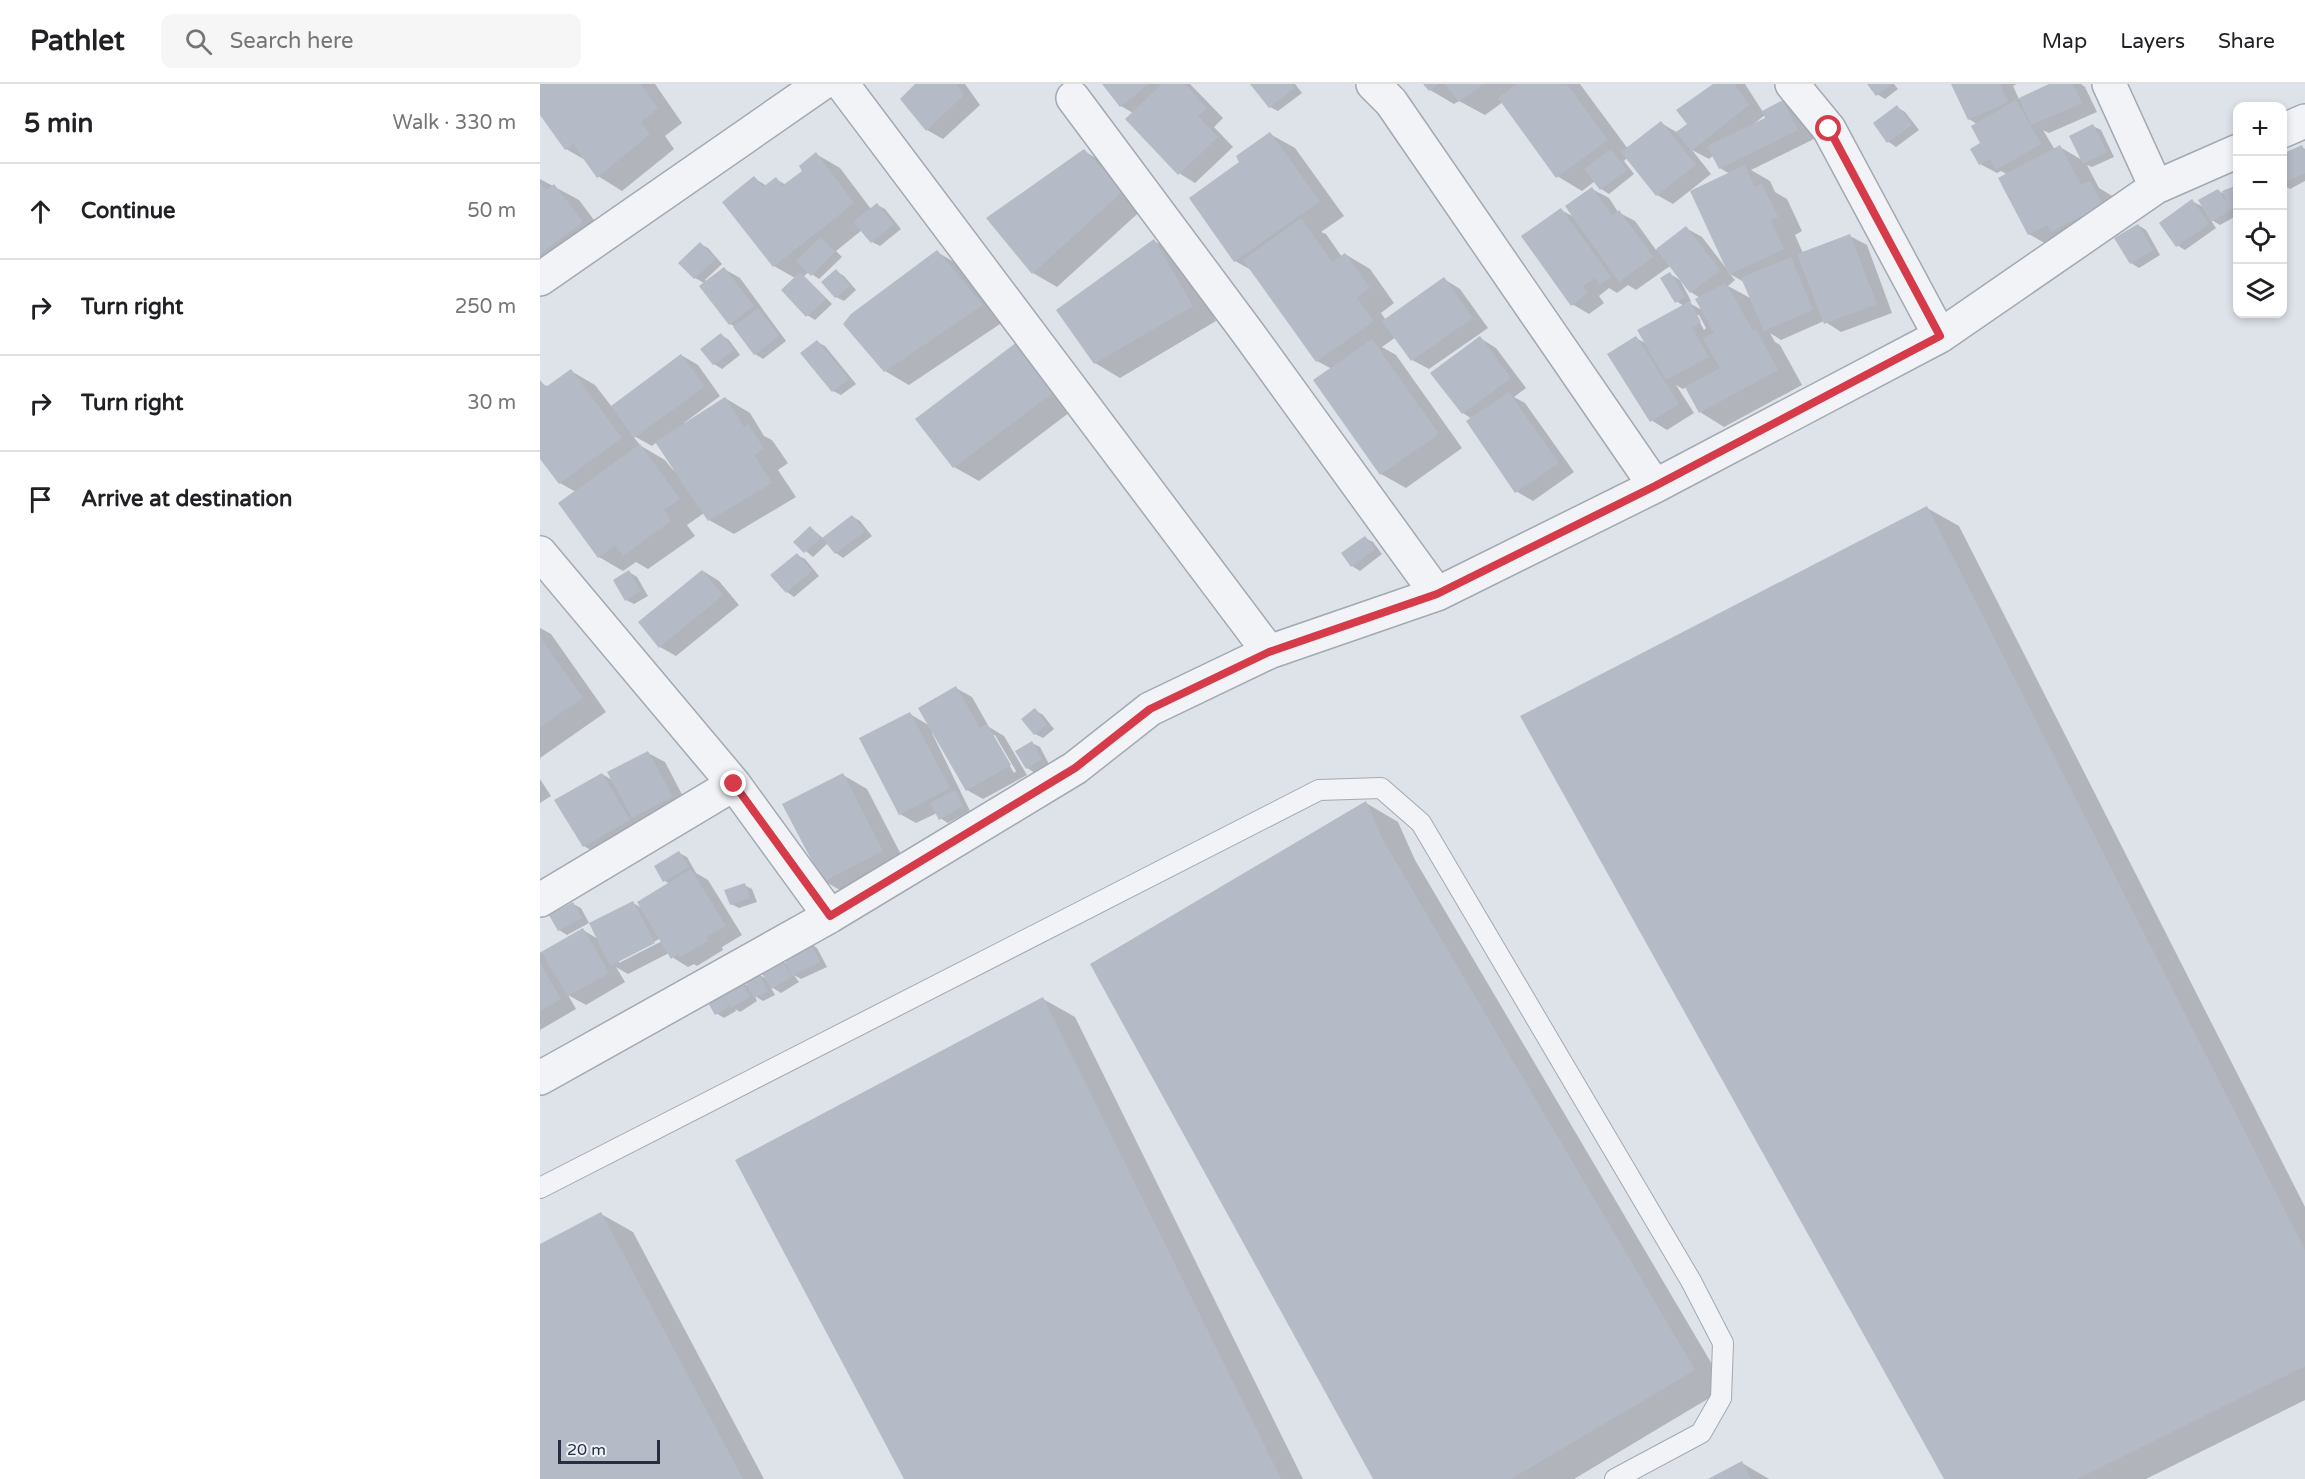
<!DOCTYPE html>
<html lang="en">
<head>
<meta charset="utf-8">
<style>
	:root { --surface:#fff; --page:#f6f6f6; --text:#202124; --muted:#757577; --line:#e0e0e0 }
	body { margin:0; font-family:"Varela Round",sans-serif; background:var(--page); color:var(--text) }
	.controls { position:absolute; right:18px; top:18px; display:grid; overflow:hidden; border-radius:12px; box-shadow:0 3px 9px #0003 }
	.controls button { width:54px; height:54px; display:grid; place-items:center; padding:0; border:0; border-bottom:2px solid var(--line); background:var(--surface); color:var(--text); font:30px sans-serif }
	.scale { position:absolute; left:18px; bottom:15px; width:102px; box-sizing:border-box; padding-left:6px; border:3px solid #262f41; border-top:0; font-size:16px; line-height:21px; white-space:nowrap; color:#262f41; -webkit-text-stroke:4px #eef1f6; paint-order:stroke }
	.stop { position:absolute; width:18px; height:18px; margin:-14px; border:4px solid #d63b4a; border-radius:50%; background:#fff }
	.stop.end { background:#d63b4a; border-color:#fff; box-shadow:0 2px 6px #0008 }
	.list { margin:0; padding:0; list-style:none }
	h2 { display:flex; justify-content:space-between; align-items:center; height:78px; margin:0; padding:0 24px; font-size:26px }
	h2 small { font-size:20px; font-weight:400; color:var(--muted) }
	.list li { display:grid; grid-template-columns:39px 1fr auto; gap:18px; align-items:center; box-sizing:border-box; height:96px; padding:0 24px; border-top:2px solid var(--line) }
	.list b { display:block; font-size:22px; white-space:nowrap }
	.list em { font-size:20px; font-style:normal; color:var(--muted) }
	.icon { flex:none; width:33px; height:33px; fill:none; stroke:currentColor; stroke-width:2; stroke-linecap:round; stroke-linejoin:round }
	.map { position:relative; flex:none; width:1765px; height:1395px; overflow:hidden }
	header { display:flex; align-items:center; gap:36px; box-sizing:border-box; height:84px; padding:0 30px; background:var(--surface); border-bottom:2px solid var(--line) }
	header strong { font-size:28px }
	nav { display:flex; gap:33px; margin-inline-start:auto; font-size:21px }
	.search { width:420px; height:54px; background:var(--page); display:flex; align-items:center; gap:15px; box-sizing:border-box; padding:0 21px; border-radius:12px; color:var(--muted); font-size:22px }
	main { display:flex }
	aside { flex:1; background:var(--surface) }
	.map>svg:first-child { display:block }
</style>
</head>
<body>
<header>
<strong>Pathlet</strong>
<div class="search"><svg class="icon" aria-label="search" viewBox="0 0 24 24"><circle cx="10" cy="10" r="6"/><path d="M15 15l6 6"/></svg>Search here</div>
<nav><a>Map</a><a>Layers</a><a>Share</a></nav>
</header>
<main>
<aside>
<h2>5 min<small>Walk · 330 m</small></h2>
<ul class="list">
<li><svg class="icon" aria-label="ahead" viewBox="0 0 24 24"><path d="M12 20V5M6 11l6-6 6 6"/></svg><div><b>Continue</b></div><em>50 m</em></li>
<li><svg class="icon" aria-label="right" viewBox="0 0 24 24"><path d="M7 20v-9h11M14 6l5 5-5 5"/></svg><div><b>Turn right</b></div><em>250 m</em></li>
<li><svg class="icon" aria-label="right" viewBox="0 0 24 24"><path d="M7 20v-9h11M14 6l5 5-5 5"/></svg><div><b>Turn right</b></div><em>30 m</em></li>
<li><svg class="icon" aria-label="arrive" viewBox="0 0 24 24"><path d="M6 21V4h12l-3 4 3 4H6"/></svg><div><b>Arrive at destination</b></div></li>
</ul>
</aside>
<div class="map">
<svg width="1765" height="1395" viewBox="0 0 1765 1395">
	<rect width="100%" height="100%" fill="#dee2e9"/>
	<path fill="#0003" fill-rule="evenodd" d="M0,0H115L142,39L125,52L134,65L82,107L58,92L47,77L26,65L0,28Z
		M377,0H425L440,21L403,55L387,46Z
		M563,0H650L683,34L674,43L693,63L655,99L639,89L593,29L581,22Z
		M712,0H755L762,9L738,27L730,23Z
		M885,0H1040L1088,65L1121,39L1138,49L1149,40L1175,0H1205L1223,28L1243,18L1260,27L1274,55L1211,86L1230,97L1235,108L1247,115L1262,147L1255,151L1263,169L1310,152L1327,161L1352,229L1301,248L1284,237L1241,256L1230,249L1235,258L1240,261L1262,301L1184,343L1160,328L1146,303L1143,305L1136,301L1154,329L1127,346L1111,336L1096,254L1107,260L1144,222L1136,217L1130,190L1140,196L1151,217L1149,219L1164,227L1160,214L1151,208L1130,182L1096,206L1088,201L1077,209L1069,204L1059,212L1064,219L1049,230L1032,220L1021,126L1036,134L1052,105L1069,114L1078,128L1095,137L1116,166L1146,144L1162,153L1186,184L1190,90L1180,84L1174,71L1169,75L1152,66L1171,90L1133,120L1117,111L1087,74L1084,77L1094,90L1069,110L1061,105L1055,97L1042,107L1017,92L963,18L945,31L919,17L914,20L890,6ZM1225,31L1227,34L1216,40L1215,39ZM1190,190L1204,198L1212,215L1188,202L1195,196ZM1156,231H1159L1166,244L1164,246Z
		M1329,0H1354L1358,5L1345,15L1337,10Z
		M1413,0H1477L1473,2L1479,15L1511,1L1510,0H1541L1545,3L1557,28L1509,49L1503,46L1515,66L1520,63L1542,76L1553,42L1561,46L1574,73L1552,83L1547,81L1559,104L1574,113L1513,164L1489,150L1468,91L1461,87L1457,89L1440,80L1442,59L1437,40L1429,35Z
		M1357,23L1365,28L1379,46L1356,63L1349,58L1335,40Z
		M730,50L755,64L804,132L781,148L786,150L802,173L805,170L830,185L854,219L841,229L846,236L904,195L920,205L948,244L889,285L872,276L856,253L842,263L856,271L922,364L866,404L841,390L792,285L777,277L713,187L695,177L701,78Z
		M1742,63L1749,69L1762,63L1765,65V97L1750,105L1743,101L1745,106L1742,107Z
		M544,67L568,81L606,122L517,203L493,189Z
		M276,70L300,84L331,125L337,121L345,125L361,145L340,162L332,158L322,146L296,167L302,173L279,195L269,188L264,192L292,220L275,236L267,231L255,194L234,182L214,94L227,102L236,95L246,101L265,87Z
		M0,95L39,116L66,152L0,201Z
		M1698,101V131L1680,141L1670,135L1676,144L1645,166L1637,161L1652,117L1665,124L1678,106L1682,109Z
		M1598,141L1606,146L1620,171L1599,184L1591,179Z
		M614,157L639,171L676,237L580,294L555,279Z
		M160,160L168,164L182,180L165,196L167,198L184,185L200,194L246,257L223,275L215,270L196,243L190,240L164,199L155,194Z
		M397,168L421,182L466,236L369,301L345,287Z
		M296,187L304,192L316,206L304,217L296,213Z
		M181,251L189,256L200,271L182,285L174,280L162,265Z
		M940,254L956,264L986,304L974,313L985,319L1034,388L993,417L976,407L932,335L923,329Z
		M277,258L285,262L316,300L301,311L293,307Z
		M477,260L538,322L439,397L414,383Z
		M141,271L158,281L180,312L144,339L145,341L185,314L210,329L224,352L232,356L248,379L238,386L256,413L194,450L169,436L164,429L147,441L155,452L108,485L96,478L83,487L59,473L36,408L20,399L0,373V299L9,303L31,287L55,301L72,323ZM92,351L112,362L117,358L135,385L133,386L125,376L101,362Z
		M1387,424L1419,442L1765,1123V1316L1606,1395H1405Z
		M313,433L320,437L332,452L303,474L296,469L288,459L273,473L255,458L271,444L284,455Z
		M825,454L833,458L842,470L820,487L812,482Z
		M257,471L265,475L279,492L254,513L247,508Z
		M163,487L179,497L199,521L136,572L120,563Z
		M89,488L97,493L108,512L94,520L86,516Z
		M0,544L11,550L66,628L0,674Z
		M416,604L432,613L449,643L464,652L487,691L443,715L427,706L394,648L392,649L430,727L408,739L400,734L397,729L376,739L360,730L370,630L390,642ZM452,651H455L476,687L474,689Z
		M495,626L503,631L514,645L503,654L495,650Z
		M492,659L500,663L509,680L495,689L487,684Z
		M108,669L125,678L148,722L60,772L44,762L62,690L74,697Z
		M303,691L327,705L367,782L309,811L284,797Z
		M0,695L11,712L0,719Z
		M826,719L858,738L875,776L1186,1304L1034,1395H835Z
		M139,769L147,773L156,789L168,796L202,851L182,863L183,866L157,882L154,880L148,883L132,873L129,869L88,890L76,883L85,898L46,921L28,911L36,925L0,946V868L2,869L43,846L58,855L93,819L102,824L130,800L125,797ZM121,854L122,857L79,879V876Z
		M204,801L212,805L217,818L199,824L191,820Z
		M33,820L41,824L49,839L27,851L19,846Z
		M270,859L277,864L287,883L261,895L254,891L259,898L241,909L230,902L235,911L223,917L215,912L217,917L200,928L195,925L196,927L184,934L176,929L169,917L201,898L210,903L218,890L228,896L240,876L249,881Z
		M503,915L535,933L763,1395H366Z
		M61,1130L93,1148L224,1395H0V1162Z
		M1202,1379L1229,1395H1171Z"/>
	<path fill="#b5bbc6" d="M0,0H101L118,24L101,38L110,50L57,94L33,60L25,66L0,31Z
		M375,0H417L424,11L386,47L360,15Z
		M562,0H609L580,23Z
		M622,0H645L667,24L658,32L678,53L638,91L585,35Z
		M710,0H752L755,4L729,24Z
		M883,0H898L889,7Z
		M905,0H943L919,18Z
		M977,0H1027L1068,56L1016,94L958,14Z
		M1173,0H1195L1209,21L1151,67L1136,48L1147,40L1136,26Z
		M1327,0H1352L1336,12Z
		M1411,0H1460L1468,18L1428,36Z
		M1509,0H1533L1542,19L1491,41L1479,14Z
		M1243,16L1258,46L1179,85L1167,62L1225,34L1222,27Z
		M1476,16L1501,60L1456,86L1450,75L1439,81L1430,65L1440,59L1431,42Z
		M1357,21L1372,41L1347,59L1333,39Z
		M1121,37L1156,81L1116,112L1081,68Z
		M1553,40L1567,68L1543,80L1529,52Z
		M730,48L780,117L694,178L649,114L699,78L696,72Z
		M1520,61L1541,101L1550,97L1563,121L1511,148L1507,141L1488,151L1458,94Z
		M1762,61L1765,67V89L1742,100V70Z
		M544,65L583,107L492,190L446,134Z
		M1071,65L1087,86L1060,106L1044,85Z
		M276,68L314,119L233,183L182,118L214,92L223,103L236,93L242,102L262,87L259,82Z
		M1205,81L1215,103L1222,99L1238,133L1231,137L1244,165L1189,191L1150,107Z
		M1698,98V122L1671,138L1658,116L1678,105L1689,123L1682,107L1695,102L1694,100Z
		M0,99L6,106L14,100L43,138L0,170Z
		M1052,103L1072,131L1079,126L1113,173L1079,198L1025,122Z
		M1652,115L1669,140L1636,163L1619,139Z
		M337,119L354,140L331,159L313,138Z
		M1021,124L1071,193L1060,201L1055,194L1043,202L1048,209L1031,222L981,152Z
		M761,134L792,178L805,169L830,204L817,214L834,237L776,278L703,176Z
		M1598,140L1613,166L1590,180L1574,154Z
		M1146,142L1180,186L1150,209L1116,165Z
		M1310,150L1337,220L1284,240L1257,170Z
		M281,153L295,168L271,192L256,177Z
		M614,155L653,222L554,280L516,226Z
		M160,158L176,175L154,195L138,179Z
		M397,166L443,221L344,288L303,240L311,230Z
		M1251,173L1273,226L1224,247L1201,194Z
		M184,183L214,222L189,241L159,202Z
		M296,185L310,202L295,214L281,198Z
		M260,188L286,215L266,233L241,206Z
		M1130,188L1145,213L1135,219L1120,194Z
		M904,193L933,234L871,277L842,237Z
		M1186,199L1213,247L1216,245L1238,286L1159,329L1145,303L1180,284L1163,254L1174,249L1155,215Z
		M1150,217L1161,238L1152,244L1169,273L1126,296L1097,246Z
		M218,224L239,252L214,271L193,243Z
		M181,249L194,266L173,281L160,265Z
		M940,252L971,294L922,330L890,289Z
		M1096,252L1139,320L1110,338L1067,270Z
		M832,255L899,350L840,391L773,296Z
		M277,256L309,295L292,308L260,269Z
		M477,258L515,307L413,384L375,335Z
		M141,270L165,302L94,354L71,322Z
		M31,285L82,354L19,400L0,375V296L6,303Z
		M969,308L1019,379L975,409L926,337Z
		M185,313L204,343L208,340L224,365L214,371L232,399L168,437L115,358Z
		M100,360L140,415L124,426L131,437L83,472L75,461L58,474L18,419Z
		M1387,422L1765,1166V1282L1537,1395H1404L980,632Z
		M312,431L325,447L295,470L282,454Z
		M270,442L281,454L264,469L253,458Z
		M825,452L835,465L811,483L801,469Z
		M257,469L272,487L246,509L230,491Z
		M89,486L101,507L85,517L73,496Z
		M162,486L183,511L119,564L98,538Z
		M0,553L43,614L0,643Z
		M416,602L440,644L447,640L471,681L426,707L378,624Z
		M495,624L507,640L494,651L481,635Z
		M370,628L410,704L359,731L319,654Z
		M492,657L502,675L486,685L475,667Z
		M108,667L133,713L92,734L67,688Z
		M62,689L90,736L43,763L14,716Z
		M303,689L343,767L283,798L242,720Z
		M415,706L423,722L399,736L390,719Z
		M826,717L843,756L1155,1286L971,1395H833L550,880Z
		M139,767L149,783L123,798L114,782Z
		M151,785L186,842L166,853L168,857L140,873L138,870L131,875L97,818Z
		M205,799L210,814L190,821L184,806Z
		M93,817L115,859L70,882L49,839Z
		M33,818L42,834L18,847L9,831Z
		M43,844L69,889L28,912L1,868Z
		M270,858L280,878L252,892L242,871Z
		M240,874L252,893L232,905L220,887Z
		M0,879L21,915L0,927Z
		M218,888L228,907L214,914L204,896Z
		M201,896L210,913L191,924L183,911L189,923L175,931L167,917Z
		M503,913L741,1395H364L195,1076Z
		M61,1128L203,1395H0V1160Z
		M1202,1377L1211,1395H1168Z"/>
	<g fill="none" stroke-linecap="round" stroke-linejoin="round">
		<defs>
			<path id="service" d="M0,1104L779,706L841,704L881,739L1151,1197L1183,1259L1181,1314L1161,1349L1075,1395"/>
			<path id="minor" d="M302,0L729,568
				M833,0L851,18L1115,402
				M1252,0L1289,45L1400,252
				M1569,0L1616,103
				M533,14L708,249L897,510
				M1742,47L1765,37
				M0,195L281,0
				M0,469L194,700L290,832
				M0,816L194,700
				M0,994L290,832L535,684L610,625L729,568L897,510L1115,402L1400,252L1616,103L1698,67"/>
		</defs>
		<use href="#service" stroke="#a3a9b3" stroke-width="22"/>
		<use href="#minor" stroke="#a3a9b3" stroke-width="36"/>
		<use href="#service" stroke="#f1f3f7" stroke-width="20"/>
		<use href="#minor" stroke="#f1f3f7" stroke-width="33"/>
	</g>
	<g fill="none" stroke-linecap="round" stroke-linejoin="round">
		<path stroke="#d63b4a" stroke-width="8" d="M194,700L290,832L535,684L610,625L729,568L897,510L1115,402L1400,252L1289,45"/>
	</g>
</svg>
<div class="controls">
<button>+</button>
<button>−</button>
<button><svg class="icon" aria-label="locate" viewBox="0 0 24 24"><circle cx="12" cy="12" r="6"/><path d="M12 2v4M12 18v4M2 12h4M18 12h4"/></svg></button>
<button><svg class="icon" aria-label="layers" viewBox="0 0 24 24"><path d="M12 4l9 5-9 5-9-5zM3 14l9 5 9-5"/></svg></button>
</div>
<div class="scale">20 m</div>
<div class="stop" style="left:1289px;top:45px"></div>
<div class="stop end" style="left:194px;top:700px"></div>
</div>
</main>
</body>
</html>
